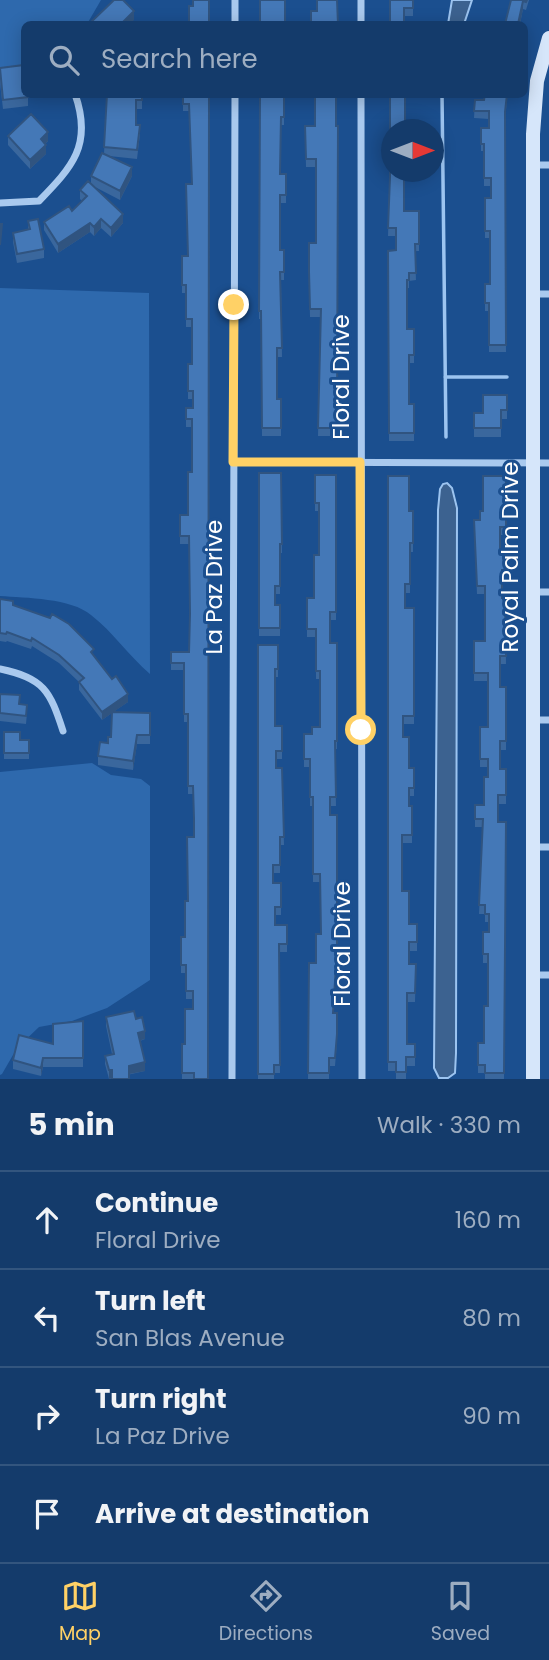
<!DOCTYPE html>
<html lang="en">
<head>
<meta charset="utf-8">
<style>
	:root { --surface:#143b6b; --page:#1d4271; --text:#f1f3f6; --muted:#9dadc1; --line:#33557e; --accent:#ffd166 }
	body { margin:0; font-family:Poppins,sans-serif; background:var(--page); color:var(--text) }
	.compass { position:absolute; left:381px; top:119px; width:63px; height:63px; border-radius:50%; background:var(--surface); box-shadow:0 4px 18px #0003; rotate:90deg }
	.stop { position:absolute; width:21px; height:21px; margin:-16px; border:5px solid #ffd166; border-radius:50%; background:#fff }
	.stop.end { background:#ffd166; border-color:#fff; box-shadow:0 2px 7px #0008 }
	.list { margin:0; padding:0; list-style:none }
	h2 { display:flex; justify-content:space-between; align-items:center; height:91px; margin:0; padding:0 28px; font-size:30px }
	h2 small { font-size:23px; font-weight:400; color:var(--muted) }
	.list li { display:grid; grid-template-columns:46px 1fr auto; gap:21px; align-items:center; box-sizing:border-box; height:98px; padding:0 28px; border-top:2px solid var(--line) }
	.list b { display:block; font-size:26px; white-space:nowrap }
	.list p { margin:0; font-size:23px; white-space:nowrap; color:var(--muted) }
	.list em { font-size:23px; font-style:normal; color:var(--muted) }
	.icon { flex:none; width:38px; height:38px; fill:none; stroke:currentColor; stroke-width:2; stroke-linecap:round; stroke-linejoin:round }
	.map { position:relative; flex:none; width:549px; height:1079px; overflow:hidden }
	.search { position:absolute; background:var(--surface); box-shadow:0 4px 18px #0003; left:21px; right:21px; top:21px; height:77px; display:flex; align-items:center; gap:18px; box-sizing:border-box; padding:0 24px; border-radius:10px; color:var(--muted); font-size:26px }
	.sheet { height:483px; background:var(--surface) }
	nav { display:flex; justify-content:space-around; align-items:center; box-sizing:border-box; height:98px; border-top:2px solid var(--line); background:var(--surface); font-size:19px; color:var(--muted) }
	nav a { display:grid; justify-items:center; gap:4px }
	nav .on { color:var(--accent) }
	.map>svg:first-child { display:block }
</style>
</head>
<body>
<div class="map">
<svg width="549" height="1079" viewBox="0 0 549 1079">
	<rect width="100%" height="100%" fill="#1b4f8f"/>
	<path fill="#2e69ad" d="M0,0H101L87,24H24V73L0,74Z
		M0,288L149,293L150,674C129,656 113,632 91,615C71,598 26,598 0,596Z
		M92,763L111,775L141,779L150,786V980L107,1008L72,1021L39,1027L17,1048L2,1074L0,1075V772Z"/>
	<path fill="#3c6290" stroke="#9cc4f0" stroke-width="2" d="M452,0H472L464,24H448Z
		M447,483L452,488L457,508L456,1053L455,1073L448,1078H439L434,1068L438,510L440,489L443,484Z"/>
	<g fill="none" stroke-linecap="round" stroke-linejoin="round">
		<path stroke="#9cc4f0" stroke-width="3.5" d="M442,94L446,437
			M445,377H507"/>
		<path stroke="#a9c9ee" stroke-width="7" d="M235,24V0
			M361,24V0
			M361,94L362,1079
			M534,165H549
			M0,203L39,201C72,167 93,145 75,94
			M533,294H549
			M233,462L549,463
			M533,592H549
			M0,669C44,678 50,691 63,731
			M533,720H549
			M534,847H549
			M533,975H549
			M232,1079L235,94"/>
		<path stroke="#d6e6fa" stroke-width="14" d="M533,1079V134L537,81L549,38"/>
	</g>
	<path fill="#3a679d" d="M413,0V16H404L390,24Z
		M511,0H529L526,10L523,9L520,24H505Z
		M0,68L24,94H29L28,95V106L3,109L0,83Z
		M107,94H142V109H136V125L140,134L137,159L109,156L132,176L120,200L95,187L123,223L111,237L101,228L94,236L90,232L58,253L44,230V222L72,211L82,201L80,199V190L91,183V176L104,154Z
		M183,94H209L208,1079H182V1044H185L193,1009V999H186V973H181V937H185L194,827L193,794H188V722H184V670H171V652H189L190,617L189,544H180V515H188L192,472V427H186V408H193V399H188V364H192V327H186V293H182V256H188L192,184L189,111H183Z
		M260,94H284V125H281L280,174H286V203H280V250H284V280H281L282,357H277V399H281V436H262L261,319H259Z
		M390,94H412L405,95L391,172H409H404V211H419V251H415L416,280L409,281V288H407V329H414V363H409V404H414V441H389L388,251L396,250V236H388L390,177Z
		M475,100H507L505,119L506,352H489V311H485V284H490V238H485V198H491V186H484V151H481V128H489V119L474,118Z
		M305,126H338L337,436H318L321,317H310L309,281L316,243V167H306Z
		M8,136L48,141L45,144L46,154L30,169L8,145Z
		M28,221L44,249V258L17,263L13,242V233L28,230Z
		M507,395V419H501V437H474V413H483Z
		M259,473H281L282,553H280V594H275V605H280V636H259Z
		M315,475H336V620H330V643H337V749H335L336,806H330L334,1013L337,1042L335,1066H329V1079H308L309,963H316L321,934L320,882H313V806H310V767H304V734H312L320,727V679H316V637H307V598H314L319,555V511H315Z
		M388,476L409,511H413V552H410V593H405V608H414V724H403V737L409,768H414V796H409V806H412V843H402V891L409,924H417V951H409V964H416L415,1002H407V1044H415V1066H406V1079H396V1071H388Z
		M506,476V535H500V554H506V578H502V598H505L506,664H500V687H506V750H500V769H506V804H498V822H506L504,1079H485V1073H478V1043H484L488,1006V963H483V932H489V922H485V914H479L483,827H475V805H484L488,777V767H480V727H488V681H474V641H485V594H477L474,529L480,520Z
		M0,599L13,605L94,656L128,702L113,712L150,713V744H137L133,770L98,765V756L111,737L112,713L102,720L79,690V682L59,663L32,646L31,649L7,641L6,642L0,641Z
		M258,645H278V677H275V726H282V759H276V768H282L284,845H280V873H273V883H281V915H275V925H287V952H279L280,1073H274V1079H258Z
		M0,694L19,704L27,713L26,724L0,721Z
		M4,732L20,740H29V759H4Z
		M106,1017L136,1019L145,1039L140,1041L145,1071L109,1079L105,1064V1056L112,1054L106,1026Z
		M83,1021V1067H43L41,1076L13,1069V1060L53,1044Z"/>
	<path fill="#305480" d="M523,1V9L520,24H518Z
		M134,11V20L130,24H121Z
		M48,132V141L41,148V139Z
		M46,145V154L30,169V160Z
		M132,167V176L120,200V191Z
		M123,214V223L111,237V228Z
		M101,219V228L94,236V227Z
		M90,223V232L58,253V244Z
		M128,694V702L102,720V712Z
		M137,735V744L133,770V761Z
		M145,1031V1039L138,1041V1033Z
		M43,1058V1067L41,1076V1068Z
		M145,1062V1071L129,1074V1066Z
		M109,1070H112V1078L109,1079Z"/>
	<path fill="#4478b7" stroke="#305480" stroke-width="2" d="M114,0H123L134,11L121,24H89Z
		M193,0H209V24H189V6H193Z
		M260,0H285V24H260Z
		M317,0H337L338,24H311V11H317Z
		M390,0H413V8H404V24H390Z
		M511,0H527L526,2L523,1L518,24H505Z
		M24,65V94H28V97L3,100L0,68Z
		M107,94H142V100H136V125H140L137,150L104,147Z
		M183,94H209L208,1079H194V1073H182V1044H185V1009H193V991H186V965H181V937H185V901H188L187,837H194V819L193,786H188V714H184V663H171V652H189L190,614L189,536H180V515H188V472H192V419H186V408H193V391H188V364H192V319H186V285H182V256H188L186,184H192L189,104H183Z
		M260,94H284V117H281L280,174H286V195H280V250H284V272H280L282,348H277V399H281V428H262L261,311H259Z
		M315,94H336V126H338L337,428H318L321,309H310L309,272V243H316V159H306L305,126H315Z
		M390,94H405V130H391V172H404V211H419V244H415L416,273H409V280H407V329H414V355H409V404H414V433H389L388,251L396,250V228H388L390,177Z
		M485,94H507L505,112L506,345H489V303H485V284H490V231H485V198H491V178H484V144H481V128H489V111H474L475,100H484Z
		M31,114L48,132L41,139L46,145L30,160L8,136Z
		M102,153L132,167L120,191L91,176Z
		M88,181L123,214L111,228L101,219L94,227L90,223L58,244L44,222L69,206L72,211L87,196L80,190Z
		M38,219L44,249L17,254L13,233L30,229L28,221Z
		M0,224H2L0,245Z
		M483,395H507V410H501V428H474V413H483Z
		M259,473H281L282,544H280V586H275V605H280V628H259Z
		M315,475H336V612H330V643H337V741H335L336,797H330V815H337V950L333,1013H337V1034L335,1058H329V1073H308L309,963H316V934H321L320,874H313V797H310V759H304V734H312V727H320V671H316V629H307V598H314V555H319V503H315Z
		M388,476H409V511H413V543H410V584H405V608H414V716H403V737H409V768H414V788H409V806H412V835H402V891H409V924H417V942H409V964H416L415,993H407V1044H415V1057H406V1072H396V1062H388Z
		M483,476H506V527H500V554H506V570H502V598H505L506,656H500V687H506V741H500V769H506V795H498V822H506L504,1073H485V1065H478V1043H484V1006H488V954H483V932H489V914H485V905H479L483,819H475V805H484V777H488V759H480V727H488V673H474V641H485V586H477L474,520H480V511H483Z
		M0,599L13,601V605L50,618L52,614L69,624L94,649L91,652L112,679L116,676L128,694L102,712L79,682L84,678L59,655L32,638L31,641L7,632L6,634L0,633Z
		M258,645H278V669H275V726H282V751H276V768H282L284,837H280V865H273V883H281V907H275V925H287V944H279L280,1065H274V1074H258Z
		M0,694L20,695L19,704L27,705L26,716L0,713Z
		M112,712L150,713V735H137L133,761L98,756L100,742L108,743V737H111Z
		M4,732H20V740H29V753H4Z
		M134,1011L136,1019L142,1017L145,1031L138,1033L145,1062L129,1066V1079H112V1070H109L105,1056L114,1054L106,1017Z
		M83,1021V1058H43L41,1068L13,1060L19,1035L53,1044V1024Z"/>
	<g fill="none" stroke-linecap="round" stroke-linejoin="round">
		<path stroke="#ffd166" stroke-width="9" d="M234,305L233,462H360L361,730"/>
	</g>
	<g text-anchor="middle" dominant-baseline="central" stroke-width="6" stroke-linejoin="round" paint-order="stroke">
		<g font-size="23" fill="#fff" stroke="#1b4f8f">
			<text transform="translate(341 377) rotate(-90)">Floral Drive</text>
			<text transform="translate(510 557) rotate(-90)">Royal Palm Drive</text>
			<text transform="translate(214 587) rotate(-90)">La Paz Drive</text>
			<text transform="translate(342 944) rotate(-90)">Floral Drive</text>
		</g>
	</g>
</svg>
<svg class="compass" viewBox="-18 -18 36 36"><path d="M0-13l5 13h-10z" fill="#e53935"/><path d="M0 13l5-13h-10z" fill="#9dadc1"/></svg>
<div class="stop" style="left:361px;top:730px"></div>
<div class="stop end" style="left:234px;top:305px"></div>
<div class="search"><svg class="icon" aria-label="search" viewBox="0 0 24 24"><circle cx="10" cy="10" r="6"/><path d="M15 15l6 6"/></svg>Search here</div>
</div>
<section class="sheet">
<h2>5 min<small>Walk · 330 m</small></h2>
<ul class="list">
<li><svg class="icon" aria-label="ahead" viewBox="0 0 24 24"><path d="M12 20V5M6 11l6-6 6 6"/></svg><div><b>Continue</b><p>Floral Drive</p></div><em>160 m</em></li>
<li><svg class="icon" aria-label="left" viewBox="0 0 24 24"><path d="M17 20v-9H6M10 6l-5 5 5 5"/></svg><div><b>Turn left</b><p>San Blas Avenue</p></div><em>80 m</em></li>
<li><svg class="icon" aria-label="right" viewBox="0 0 24 24"><path d="M7 20v-9h11M14 6l5 5-5 5"/></svg><div><b>Turn right</b><p>La Paz Drive</p></div><em>90 m</em></li>
<li><svg class="icon" aria-label="arrive" viewBox="0 0 24 24"><path d="M6 21V4h12l-3 4 3 4H6"/></svg><div><b>Arrive at destination</b></div></li>
</ul>
</section>
<nav>
<a class="on"><svg class="icon" aria-label="map" viewBox="0 0 24 24"><path d="M3 6l6-2 6 2 6-2v14l-6 2-6-2-6 2zM9 4v14M15 6v14"/></svg>Map</a>
<a><svg class="icon" aria-label="directions" viewBox="0 0 24 24"><path d="M12 3l9 9-9 9-9-9zM9 14v-3h6M13 9l2 2-2 2"/></svg>Directions</a>
<a><svg class="icon" aria-label="saved" viewBox="0 0 24 24"><path d="M7 4h10v16l-5-4-5 4z"/></svg>Saved</a>
</nav>
</body>
</html>
